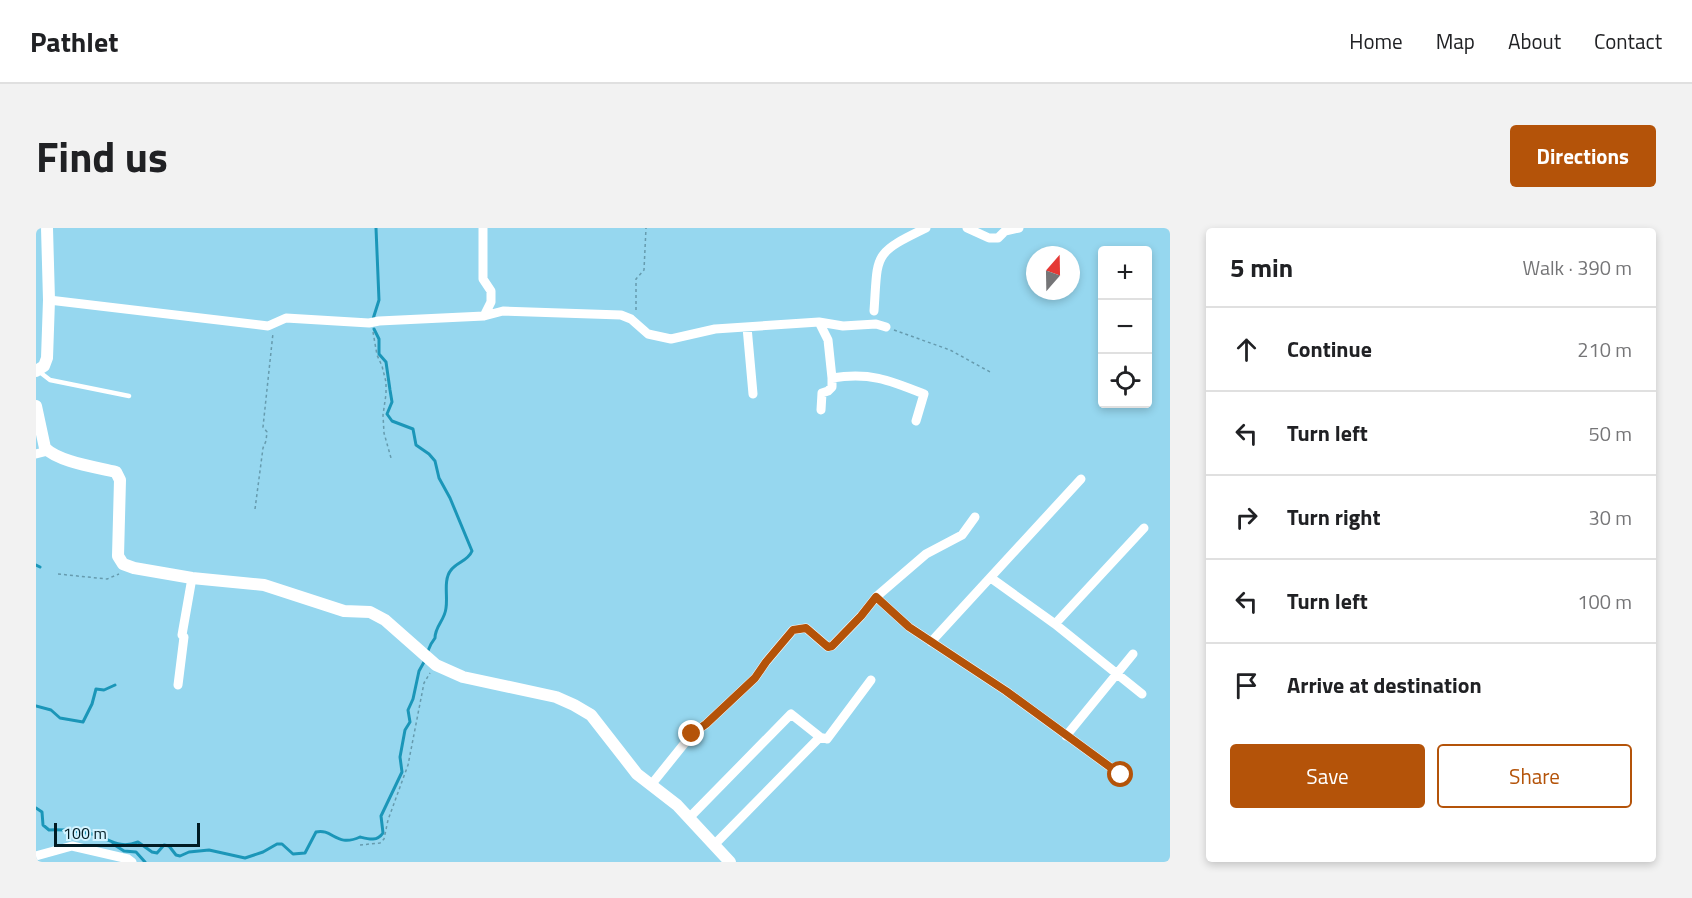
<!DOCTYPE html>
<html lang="en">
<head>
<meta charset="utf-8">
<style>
	:root { --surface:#fff; --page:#f2f2f2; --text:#202124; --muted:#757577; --line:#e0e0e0; --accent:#b45309 }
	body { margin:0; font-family:"Titillium Web",sans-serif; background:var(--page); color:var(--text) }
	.controls { position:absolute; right:18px; top:18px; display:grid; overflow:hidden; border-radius:6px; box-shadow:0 3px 9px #0003 }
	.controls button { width:54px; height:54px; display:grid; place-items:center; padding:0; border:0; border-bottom:2px solid var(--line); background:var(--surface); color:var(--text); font:30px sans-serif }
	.compass { position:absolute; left:990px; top:18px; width:54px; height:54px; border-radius:50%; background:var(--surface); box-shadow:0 3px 9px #0003; rotate:20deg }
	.scale { position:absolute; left:18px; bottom:15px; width:146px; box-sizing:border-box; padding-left:6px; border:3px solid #011b23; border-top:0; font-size:16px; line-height:21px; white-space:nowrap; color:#011b23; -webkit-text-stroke:4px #d3f3ff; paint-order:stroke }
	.stop { position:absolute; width:18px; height:18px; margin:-14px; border:4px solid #b45309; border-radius:50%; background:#fff }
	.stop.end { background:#b45309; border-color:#fff; box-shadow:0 2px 6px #0008 }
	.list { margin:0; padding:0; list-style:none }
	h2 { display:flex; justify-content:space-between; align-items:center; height:78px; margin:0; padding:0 24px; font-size:26px }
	h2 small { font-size:20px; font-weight:400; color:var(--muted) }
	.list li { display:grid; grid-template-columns:39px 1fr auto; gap:18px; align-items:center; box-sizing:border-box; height:84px; padding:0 24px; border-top:2px solid var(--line) }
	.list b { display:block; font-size:22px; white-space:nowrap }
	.list em { font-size:20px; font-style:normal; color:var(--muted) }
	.actions { display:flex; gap:12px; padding:18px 24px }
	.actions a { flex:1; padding:14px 0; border:2px solid var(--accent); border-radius:6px; text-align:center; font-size:21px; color:var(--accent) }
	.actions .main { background:var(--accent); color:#fff }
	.icon { flex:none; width:33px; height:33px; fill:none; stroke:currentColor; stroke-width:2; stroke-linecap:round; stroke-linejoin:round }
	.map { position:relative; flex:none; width:1134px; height:634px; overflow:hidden; border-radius:6px }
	header { display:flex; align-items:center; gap:36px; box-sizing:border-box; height:84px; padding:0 30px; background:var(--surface); border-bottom:2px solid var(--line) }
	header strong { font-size:28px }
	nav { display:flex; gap:33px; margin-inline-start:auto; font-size:21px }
	.intro { display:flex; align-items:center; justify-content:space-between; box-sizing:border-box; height:144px; padding:0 36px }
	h1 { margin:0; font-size:42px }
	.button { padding:15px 27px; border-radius:6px; background:var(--accent); color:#fff; font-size:21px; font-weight:700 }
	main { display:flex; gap:36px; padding:0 36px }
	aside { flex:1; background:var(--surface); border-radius:6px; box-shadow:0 3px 9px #0003 }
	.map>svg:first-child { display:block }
</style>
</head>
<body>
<header>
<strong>Pathlet</strong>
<nav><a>Home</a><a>Map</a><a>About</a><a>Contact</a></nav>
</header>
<div class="intro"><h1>Find us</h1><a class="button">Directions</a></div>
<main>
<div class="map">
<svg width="1134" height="634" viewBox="0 0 1134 634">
	<rect width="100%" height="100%" fill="#96d7ef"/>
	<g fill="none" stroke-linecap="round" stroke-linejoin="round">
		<path stroke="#1b96b8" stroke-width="3" d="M337,91L343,72L340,0
			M338,101L343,111V126L350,134L354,162L356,174L351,186L356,193L377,201L380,217L393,226L399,233L403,250L414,270L436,323C432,333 421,334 415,342C407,352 412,368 410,380C409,392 399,398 399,410L395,416L391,425
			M0,337L4,339
			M0,478L15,482L24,490L47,494L56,476L60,461L68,462L79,457
			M0,580L6,584L7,597L13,602C25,601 55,604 65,609C79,615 87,620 102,614L116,624L121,625L128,617L133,618L140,627L144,628L153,624L173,622L209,630L227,624L241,616H246L257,626L269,625L280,604C297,600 300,620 324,609C332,611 341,614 347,605L345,588L366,544L364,529L369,502L374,494L372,482L377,471L383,443L388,434
			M77,616L88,623L100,624L109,634"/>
		<path stroke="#669bae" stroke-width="1.5" stroke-dasharray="3 3" stroke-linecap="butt" d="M600,82V51L608,42L610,0
			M858,102L914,122L956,145
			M337,104L341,127L346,138L350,154V166L347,187L348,205L355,230
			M219,281L227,220L230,213L231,204L227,199L237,105
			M22,346L71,351L83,346
			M324,617L344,615L348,611L352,592L372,537L388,455L394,445"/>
		<path stroke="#fff" stroke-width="4.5" d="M1,142L14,152L93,168"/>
		<path stroke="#fff" stroke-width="9" d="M447,0V51L455,63V74L448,88
			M931,0L953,10H962L969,3L983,0
			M13,72L232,98L250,90L333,95L343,93L448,88L467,83L585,87L595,91L612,106L635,111L679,101L783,94L807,98L840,96L850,99
			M838,83C842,26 836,26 890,0
			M783,94L792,112L796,150V159L792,163L786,165L785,182
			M711,99L717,166
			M796,150C834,144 853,152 888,166L880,193
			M0,226L12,223
			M955,350L1019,396L1106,466
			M840,369L873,399L970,463L1085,547
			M1019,396L1108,300
			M895,414L1045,251
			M142,457L148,409L146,407L156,350
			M1030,508L1097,426
			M615,557L656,506L670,496L719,450L730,434L757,402L770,400L792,419L796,418L825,388L840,369L890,326L926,307L939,289
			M653,590L755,486L784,509L791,511L835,452
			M678,617L784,509
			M0,628L36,618L92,631L96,634"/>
		<path stroke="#fff" stroke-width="12" d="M0,143L8,138L11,130L13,72L11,0
			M0,178L9,220C23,234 60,239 80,244L84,252L82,328L87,336L98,340L156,350L228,357L308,383L334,384L349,392L400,437L427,449L520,469L538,477L555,487L601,546L641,577L694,634"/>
	</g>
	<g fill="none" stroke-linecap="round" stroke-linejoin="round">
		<path stroke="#b45309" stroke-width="8" d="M656,506L670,496L719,450L730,434L757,402L770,400L792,419L796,418L825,388L840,369L873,399L970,463L1085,547"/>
	</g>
</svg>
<div class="controls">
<button>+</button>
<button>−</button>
<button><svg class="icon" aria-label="locate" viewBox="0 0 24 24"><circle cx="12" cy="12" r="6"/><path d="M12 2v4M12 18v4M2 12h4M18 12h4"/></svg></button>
</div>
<svg class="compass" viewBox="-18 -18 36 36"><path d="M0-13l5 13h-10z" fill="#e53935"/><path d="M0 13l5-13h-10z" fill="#757577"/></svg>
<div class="scale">100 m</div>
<div class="stop" style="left:1085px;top:547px"></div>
<div class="stop end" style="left:656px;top:506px"></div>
</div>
<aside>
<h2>5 min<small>Walk · 390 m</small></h2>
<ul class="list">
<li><svg class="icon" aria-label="ahead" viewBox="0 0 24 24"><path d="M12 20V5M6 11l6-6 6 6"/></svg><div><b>Continue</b></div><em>210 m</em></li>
<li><svg class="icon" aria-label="left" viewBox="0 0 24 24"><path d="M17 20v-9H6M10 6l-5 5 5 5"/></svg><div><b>Turn left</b></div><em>50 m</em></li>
<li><svg class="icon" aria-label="right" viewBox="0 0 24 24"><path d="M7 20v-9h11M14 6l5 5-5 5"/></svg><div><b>Turn right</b></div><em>30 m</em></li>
<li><svg class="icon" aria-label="left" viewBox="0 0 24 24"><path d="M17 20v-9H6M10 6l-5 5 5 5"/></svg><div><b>Turn left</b></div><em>100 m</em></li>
<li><svg class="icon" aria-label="arrive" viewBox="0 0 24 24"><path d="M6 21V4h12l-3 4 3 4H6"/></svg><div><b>Arrive at destination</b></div></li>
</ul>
<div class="actions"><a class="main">Save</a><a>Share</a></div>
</aside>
</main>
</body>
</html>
